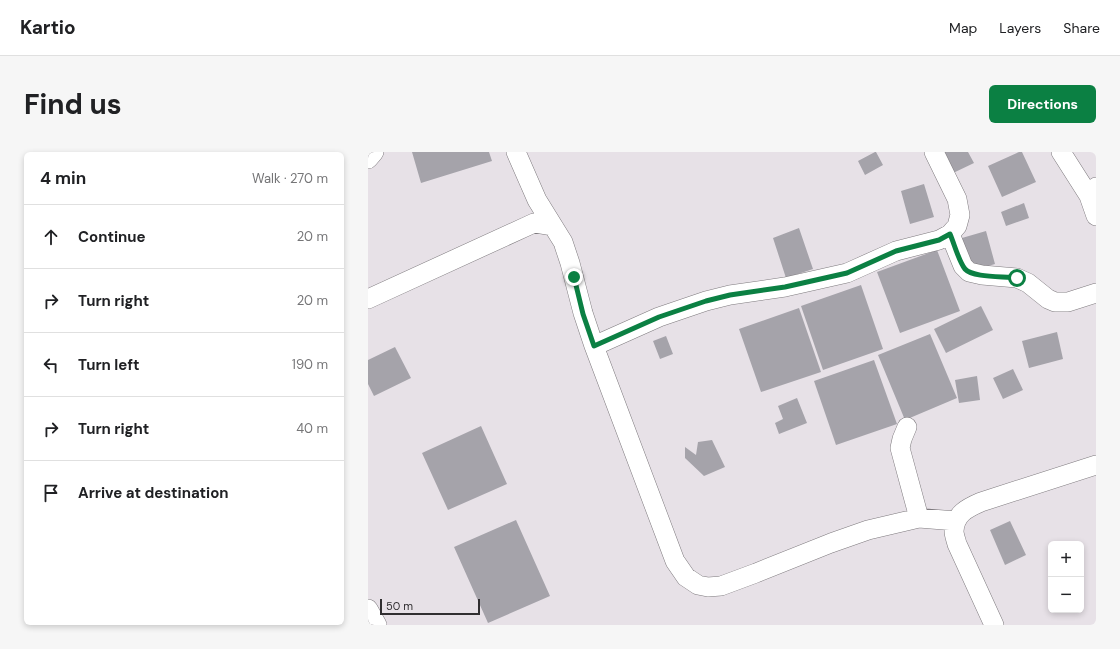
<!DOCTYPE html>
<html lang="en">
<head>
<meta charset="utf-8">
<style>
	:root { --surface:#fff; --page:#f6f6f6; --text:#202124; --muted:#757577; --line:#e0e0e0; --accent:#0b8043 }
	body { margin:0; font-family:"DM Sans",sans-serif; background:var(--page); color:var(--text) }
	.controls { position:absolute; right:12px; bottom:12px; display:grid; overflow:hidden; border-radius:6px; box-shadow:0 2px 6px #0003 }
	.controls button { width:36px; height:36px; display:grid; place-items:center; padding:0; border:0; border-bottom:1px solid var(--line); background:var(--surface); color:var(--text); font:20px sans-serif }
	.scale { position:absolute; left:12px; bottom:10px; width:100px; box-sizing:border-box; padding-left:4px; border:2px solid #302e30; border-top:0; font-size:11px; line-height:14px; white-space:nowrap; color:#302e30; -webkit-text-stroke:3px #e7e1e7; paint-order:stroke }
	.stop { position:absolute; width:12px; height:12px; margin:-9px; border:3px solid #0b8043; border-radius:50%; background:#fff }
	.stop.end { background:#0b8043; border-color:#fff; box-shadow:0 1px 4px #0008 }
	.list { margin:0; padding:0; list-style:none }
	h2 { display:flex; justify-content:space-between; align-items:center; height:52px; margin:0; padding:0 16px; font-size:17px }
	h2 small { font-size:13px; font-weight:400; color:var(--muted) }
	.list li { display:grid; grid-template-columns:26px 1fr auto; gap:12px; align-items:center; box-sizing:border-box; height:64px; padding:0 16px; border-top:1px solid var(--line) }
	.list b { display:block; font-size:15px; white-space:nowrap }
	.list em { font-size:13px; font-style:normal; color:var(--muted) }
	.icon { flex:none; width:22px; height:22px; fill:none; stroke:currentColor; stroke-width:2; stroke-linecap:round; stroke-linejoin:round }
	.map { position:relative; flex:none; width:728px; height:473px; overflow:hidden; border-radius:6px }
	header { display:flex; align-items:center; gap:24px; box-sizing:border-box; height:56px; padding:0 20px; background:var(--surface); border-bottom:1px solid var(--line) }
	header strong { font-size:19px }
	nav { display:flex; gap:22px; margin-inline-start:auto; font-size:14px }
	.intro { display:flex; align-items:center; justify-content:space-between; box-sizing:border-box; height:96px; padding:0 24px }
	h1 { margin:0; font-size:28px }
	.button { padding:10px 18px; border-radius:6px; background:var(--accent); color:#fff; font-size:14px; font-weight:700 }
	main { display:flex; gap:24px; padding:0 24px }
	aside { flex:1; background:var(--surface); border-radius:6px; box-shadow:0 2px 6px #0003 }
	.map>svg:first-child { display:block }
</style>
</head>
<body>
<header>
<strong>Kartio</strong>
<nav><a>Map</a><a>Layers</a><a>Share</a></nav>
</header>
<div class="intro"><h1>Find us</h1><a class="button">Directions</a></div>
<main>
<aside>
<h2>4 min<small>Walk · 270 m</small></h2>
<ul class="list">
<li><svg class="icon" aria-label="ahead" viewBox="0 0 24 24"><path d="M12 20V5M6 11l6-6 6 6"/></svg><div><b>Continue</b></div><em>20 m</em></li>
<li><svg class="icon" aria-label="right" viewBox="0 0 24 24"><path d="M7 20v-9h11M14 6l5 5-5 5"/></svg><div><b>Turn right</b></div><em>20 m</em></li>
<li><svg class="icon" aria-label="left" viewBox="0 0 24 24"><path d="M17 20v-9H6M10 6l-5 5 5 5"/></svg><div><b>Turn left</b></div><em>190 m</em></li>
<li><svg class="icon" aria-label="right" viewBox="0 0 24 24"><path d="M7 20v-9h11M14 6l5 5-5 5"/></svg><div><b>Turn right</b></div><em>40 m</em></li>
<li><svg class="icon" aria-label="arrive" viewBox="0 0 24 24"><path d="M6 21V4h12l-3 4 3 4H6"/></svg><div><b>Arrive at destination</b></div></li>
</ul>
</aside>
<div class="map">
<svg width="728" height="473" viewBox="0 0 728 473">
	<rect width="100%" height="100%" fill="#e7e1e7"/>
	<path fill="#a5a3aa" d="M44,0H121L124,9L53,31Z
		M507,0H508L515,13L497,23L490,9Z
		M573,0H600L606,11L583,22Z
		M651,0H654L668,30L634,45L620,14Z
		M556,32L566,65L542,72L533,39Z
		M656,51L661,66L638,74L633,60Z
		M431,76L445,117L418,126L405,86Z
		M618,79L627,112L603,119L594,86Z
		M569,98L592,159L532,181L509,120Z
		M493,133L515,197L455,218L433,154Z
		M613,154L625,178L578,201L566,177Z
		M431,156L453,220L393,240L371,177Z
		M689,180L695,207L661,216L654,189Z
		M562,182L589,246L537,268L510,203Z
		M298,184L305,202L292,207L285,189Z
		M27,195L43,226L6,244L0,232V208Z
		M506,208L529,272L468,293L446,229Z
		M645,217L655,238L635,247L625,226Z
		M609,224L612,248L591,251L587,228Z
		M429,246L439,271L411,282L407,271L415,267L410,254Z
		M113,274L139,332L80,358L54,301Z
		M344,288L357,315L336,324L317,306V295L328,303L330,290Z
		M148,368L182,444L120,471L86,395Z
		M642,369L658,403L637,413L622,378Z"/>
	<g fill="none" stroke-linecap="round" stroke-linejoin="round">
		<defs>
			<path id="minor" d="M148,0L169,48L195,90L202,111L215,161L226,194L307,409L318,425L330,433L340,435L353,434L388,421L463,391L500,378L551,366L588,369
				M693,0L721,44
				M0,7L6,0
				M728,35L724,39L721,44L728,64
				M582,82L595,114L601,120L614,123L649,126L660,131L680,147L687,150H700L728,141
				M0,147L166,71L184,74
				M226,194L291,165L338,149L362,143L417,135L479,121L528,99L571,88L582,82L589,74L592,63L589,47L566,0
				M539,275L534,287L532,296L551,366
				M0,457L9,473
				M626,473L589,392C588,388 586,383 586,379C587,362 599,356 613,350L728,313"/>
		</defs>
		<use href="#minor" stroke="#7e7a7e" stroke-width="20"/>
		<use href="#minor" stroke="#fff" stroke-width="19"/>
	</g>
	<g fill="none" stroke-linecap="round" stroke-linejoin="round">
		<path stroke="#0b8043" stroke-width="5" d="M206,125L215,162L226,194L291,165L338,149L362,143L417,135L479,121L528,99L571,88L582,82C586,91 591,110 597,117C605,126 636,124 649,126"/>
	</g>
</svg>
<div class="controls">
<button>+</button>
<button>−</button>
</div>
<div class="scale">50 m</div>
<div class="stop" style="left:649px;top:126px"></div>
<div class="stop end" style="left:206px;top:125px"></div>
</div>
</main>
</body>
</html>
